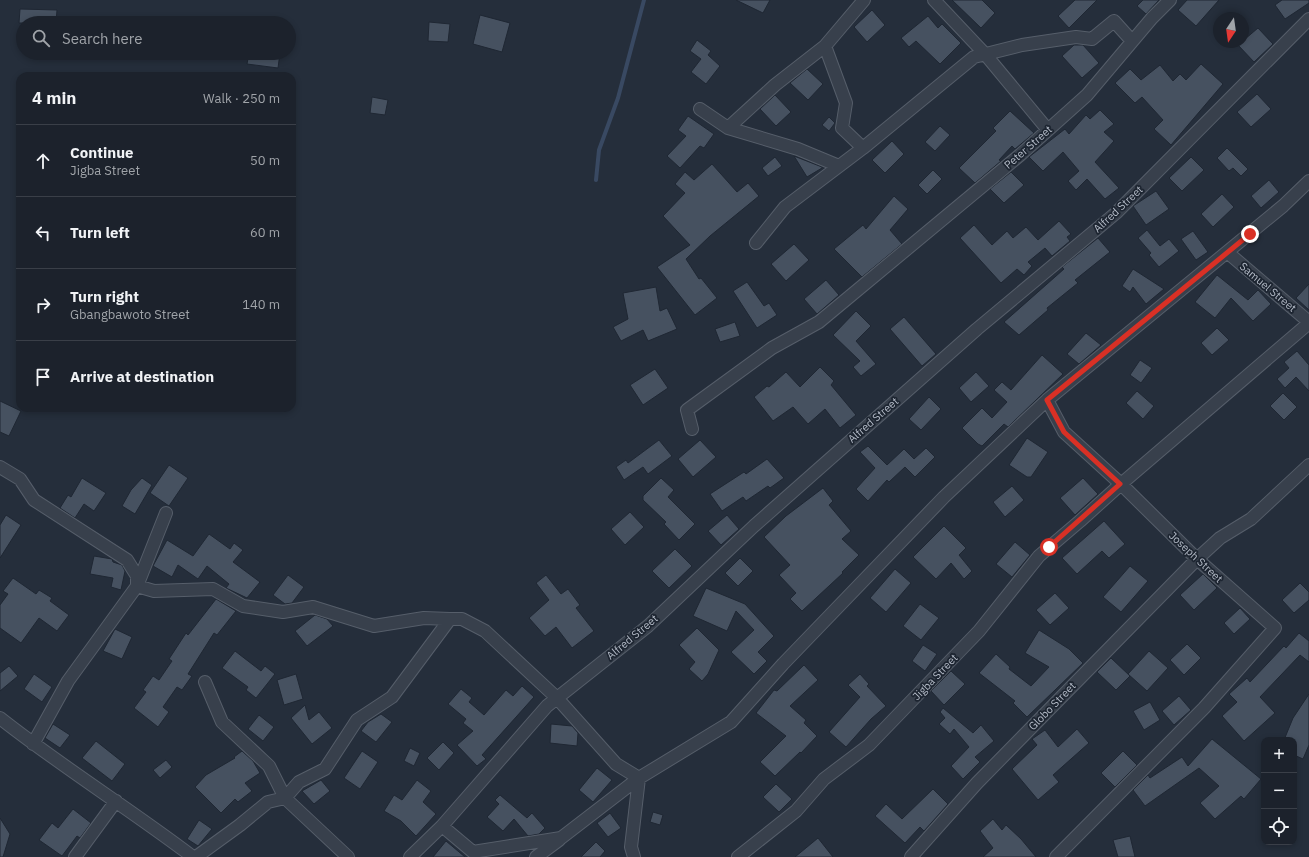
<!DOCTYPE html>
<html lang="en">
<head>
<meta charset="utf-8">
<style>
	:root { --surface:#1c222c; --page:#292f38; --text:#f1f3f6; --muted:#a0a4a9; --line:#3a3f48 }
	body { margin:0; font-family:"IBM Plex Sans",sans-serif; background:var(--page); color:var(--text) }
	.controls { position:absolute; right:12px; bottom:12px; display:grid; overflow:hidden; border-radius:8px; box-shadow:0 2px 6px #0003 }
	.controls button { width:36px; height:36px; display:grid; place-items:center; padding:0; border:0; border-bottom:1px solid var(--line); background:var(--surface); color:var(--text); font:20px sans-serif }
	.compass { position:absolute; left:1213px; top:12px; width:36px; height:36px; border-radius:50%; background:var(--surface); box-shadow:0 2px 6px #0003; rotate:193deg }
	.stop { position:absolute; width:12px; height:12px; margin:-9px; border:3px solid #d93025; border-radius:50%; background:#fff }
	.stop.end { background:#d93025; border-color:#fff; box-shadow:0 1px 4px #0008 }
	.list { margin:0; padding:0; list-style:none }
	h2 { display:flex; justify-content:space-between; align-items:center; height:52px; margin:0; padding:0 16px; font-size:17px }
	h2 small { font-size:13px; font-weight:400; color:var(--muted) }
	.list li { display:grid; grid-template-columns:26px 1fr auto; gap:12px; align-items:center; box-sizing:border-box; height:72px; padding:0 16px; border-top:1px solid var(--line) }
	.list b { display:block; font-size:15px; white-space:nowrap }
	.list p { margin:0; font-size:13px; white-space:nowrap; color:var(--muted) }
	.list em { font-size:13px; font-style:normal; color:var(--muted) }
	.icon { flex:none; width:22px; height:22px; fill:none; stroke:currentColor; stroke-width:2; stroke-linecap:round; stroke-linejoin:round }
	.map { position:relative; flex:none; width:1309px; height:857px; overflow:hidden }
	.search { position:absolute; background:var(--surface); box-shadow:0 2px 6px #0003; left:16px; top:16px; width:280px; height:44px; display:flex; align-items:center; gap:10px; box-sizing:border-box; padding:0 14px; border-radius:22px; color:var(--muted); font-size:15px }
	.panel { position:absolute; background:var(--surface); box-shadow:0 2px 6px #0003; left:16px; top:72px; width:280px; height:340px; border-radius:12px }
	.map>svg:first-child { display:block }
</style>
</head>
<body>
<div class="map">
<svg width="1309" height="857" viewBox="0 0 1309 857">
	<rect width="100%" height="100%" fill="#252e3b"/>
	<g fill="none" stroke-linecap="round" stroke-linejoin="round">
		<path stroke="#394962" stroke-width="4" d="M596,180L599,150L618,98L644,0"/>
	</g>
	<path fill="#465160" stroke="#1f2733" d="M736,0H770L763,13Z
		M952,0H982L995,13L981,28Z
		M1075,0H1097L1069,28L1058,16Z
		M1143,0H1159L1146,14L1137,6Z
		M1187,0H1219L1196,26L1178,10Z
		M1282,0H1309V3L1285,19L1275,5Z
		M20,9L57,10L56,23H19Z
		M872,10L885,25L867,42L854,27Z
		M480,15L510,23L502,52L473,44Z
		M928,16L938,28L942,24L961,43L940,64L916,41L909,47L901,38Z
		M429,22L450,24L448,42L428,41Z
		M1258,28L1273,44L1254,62L1238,45Z
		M697,40L711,51L708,55L720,66L706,84L691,72L701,59L690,51Z
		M1074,45H1083L1099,63L1082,78L1062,56Z
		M249,53H280L278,68L247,64Z
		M1201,64L1223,84L1171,145L1154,129L1163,120L1142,97L1135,103L1115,83L1130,69L1141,80L1160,65L1173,81L1180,74L1186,80Z
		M807,69L823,84L808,100L790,83Z
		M1257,94L1271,109L1251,127L1237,112Z
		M775,95L791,112L776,126L760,109Z
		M372,97L388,100L385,115L370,113Z
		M1100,110L1114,124L1104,132L1114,141L1095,162L1119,188L1105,199L1087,179L1076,190L1068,181L1079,171L1063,152L1043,171L1029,157L1065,129L1069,134L1086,115L1090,119Z
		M1010,111L1034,133L1015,149L1012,146L999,160L1001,161L975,183L959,168L996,131L993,128Z
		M688,116L714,134L704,148L700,146L680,168L667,156L686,136L678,130Z
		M829,117L835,123L829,131L822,125Z
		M940,126L950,135L935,151L925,142Z
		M892,141L904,154L885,173L872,160Z
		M1227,148L1248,169L1241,176L1233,168L1229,171L1217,158Z
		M794,156L822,167V168L807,177Z
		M775,157L782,166L768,176L762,168Z
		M1191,157L1204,170L1182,191L1169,178Z
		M712,164L737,192L748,183L759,196L710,236L686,259L699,279L701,278L717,298L695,315L657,267L690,245L663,216L685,193L675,184L685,172L694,180Z
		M933,170L942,179L927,194L918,185Z
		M1011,172L1024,185L1004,203L990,189Z
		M1269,180L1279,192L1261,208L1251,196Z
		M1156,191L1169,209L1146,225L1133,206Z
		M1222,194L1234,207L1213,227L1201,214Z
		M894,196L908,209L890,230L902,244L862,277L834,249L863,225L866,229Z
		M1059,221L1071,234L1067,237L1070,241L1052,256L1045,248L1028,262L1032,266L1024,275L1017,269L1001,283L960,238L974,225L992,245L1007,231L1013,238L1026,227L1038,240Z
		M1147,230L1160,246L1169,239L1179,251L1159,267L1149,255L1151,253L1138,238Z
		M1193,231L1208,252L1196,260L1181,239Z
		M1098,238L1110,252L1075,280L1078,283L1047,308L1048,310L1019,335L1004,322L1064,269L1062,267Z
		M794,244L809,260L786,281L771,264Z
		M1133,269L1164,289L1146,304L1133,287L1130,292L1122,286Z
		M1217,275L1248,300L1258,290L1271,304L1253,321L1231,298L1215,318L1195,302Z
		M826,280L839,295L817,314L804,299Z
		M747,282L764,306L769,303L777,315L757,328L733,291Z
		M1309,284V310L1296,298Z
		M656,287L660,311L667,308L677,329L648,341L643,330L621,341L613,327L628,319L623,293Z
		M856,311L871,326L856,341L876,364L861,376L853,367L860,361L833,335Z
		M904,317L936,354L922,366L890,329Z
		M735,322L740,336L720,342L715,329Z
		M1217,328L1229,340L1212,355L1201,343Z
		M1086,333L1101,345L1079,364L1067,354Z
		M1297,351L1309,365V391L1296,377L1285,388L1277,379L1289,368L1284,362Z
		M1042,355L1063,374L1008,427L1004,424L982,446L978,444L962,428L982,408L992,418L1007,402L994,390L1002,382L1011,390Z
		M1140,360L1152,368L1141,383L1130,375Z
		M820,367L834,381L831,385L856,415L840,428L825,409L808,424L793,407L773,421L754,397L767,386L769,387L786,372L800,387Z
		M655,369L668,388L643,405L630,385Z
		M976,372L989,386L971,402L959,388Z
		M1137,391L1154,406L1143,419L1126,403Z
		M1283,393L1297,407L1284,420L1270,406Z
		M929,397L941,409L921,430L909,419Z
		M0,401L21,411L9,436L0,432Z
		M1027,438L1048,452L1031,477H1027L1009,465Z
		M659,440L672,456L648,474L643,467L624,480L616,467L626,460L628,463Z
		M700,440L716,457L693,477L678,459Z
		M868,446L887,465L904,449L914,459L926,448L935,457L915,477L905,467L889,482L887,480L868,501L856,489L875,468L860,452Z
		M767,459L784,478L770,488L768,486L746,501L743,497L722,511L710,494L744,472L746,474Z
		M169,465L188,478L169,506L150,493Z
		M82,478L106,493L94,511L84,504L75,518L60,508L68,495L71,497Z
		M142,478L152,485L135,514L122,506L131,490Z
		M661,478L674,490L668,497L695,524L679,540L664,524L666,522L643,500V496Z
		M1083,478L1098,494L1075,515L1060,498Z
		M1012,486L1024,500L1005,517L993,502Z
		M823,488L833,501L829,505L851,531L842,539L859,555L842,572L843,573L802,611L790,599L796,593L779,575L790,565L764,537L786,516Z
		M630,512L644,527L625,545L611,529Z
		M6,515L21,525L0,558V525Z
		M727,515L739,529L721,545L708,531Z
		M1104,521L1125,544L1109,558L1102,551L1077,574L1062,558Z
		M944,526L966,548L959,555L972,571L964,579L951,563L936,579L913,557Z
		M209,534L230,549L234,543L243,550L233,562L260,582L247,598L226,588L229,584L207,566L198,579L178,565L172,577L153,566L167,540L193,556Z
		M1015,542L1030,555L1012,577L996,564Z
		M675,549L692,566L669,588L652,571Z
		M94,556L112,559L113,562L122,565L125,571L121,590L111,587L113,578L90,574Z
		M740,558L753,571L738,586L725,573Z
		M1130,566L1148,581L1121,612L1103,597Z
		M895,569L911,583L886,612L870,598Z
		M1203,574L1217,588L1194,610L1180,595Z
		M288,575L304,587L292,603L285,604L273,595Z
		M546,575L561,594L568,589L580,605L576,608L594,631L572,648L556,627L545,636L529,618L549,600L536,583Z
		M13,578L36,594L39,590L52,598L50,601L69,615L57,631L39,618L21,643L0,628V605L8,594L3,591Z
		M1300,583L1309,592V600L1294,613L1282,600Z
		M706,588L745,604L774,636L758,652L767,661L754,674L731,652L754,630L736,611L727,631L693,616Z
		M1055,593L1069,608L1050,625L1036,610Z
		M216,599L236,611L217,635L214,633L188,674L192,676L182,690L177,687L163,707L169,712L158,727L134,708L146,692L143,690L153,676L159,680L172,661L169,659L186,633L188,635Z
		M920,604L939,618L921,640L903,626Z
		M1240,608L1250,619L1234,634L1224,623Z
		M315,615L327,619L333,626L307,646L295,631Z
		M697,628L719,650L708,674L702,681L689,669L695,662L679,645Z
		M115,629L132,637L122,659L103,651Z
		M1039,630L1069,649L1083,663L1027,717L1013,703L1015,701L979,673L996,654L1010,667L1009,669L1031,686L1049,667L1025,653Z
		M1299,633L1309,641V662L1300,655L1260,697L1275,713L1244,741L1222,716L1237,702L1229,694L1247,678L1250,682L1284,646L1286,648Z
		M1187,644L1201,658L1184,675L1170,660Z
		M923,645L937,654L925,671L912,661Z
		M235,651L261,671L265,666L275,674L256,698L246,690L248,687L222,668Z
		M1149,651L1168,668L1147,691L1128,674Z
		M1111,658L1130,676L1116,690L1097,672Z
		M804,665L818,680L790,706L806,720L804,723L817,736L801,753L800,752L775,776L760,762L786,736L756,713L774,690L777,691Z
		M9,666L18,676L0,691V673Z
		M951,671L965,684L944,705L931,691Z
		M34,674L52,687L42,702L24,689Z
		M296,674L303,699L284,705L277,680Z
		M860,674L869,684L867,686L886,706L871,719L846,747L829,732L860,697L848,685Z
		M522,686L534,697L482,755L486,759L477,766L457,745L473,731L463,723L466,719L448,704L461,689L472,698L469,702L484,715L506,690L513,696Z
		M1309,694V745L1303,759L1294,755V740H1284L1293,718Z
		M1179,696L1191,710L1174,725L1162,711Z
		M1150,702L1160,720L1144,730L1133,711Z
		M305,705L309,720L319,712L332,728L312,744L291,718Z
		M943,708L973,733L981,725L994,741L975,757L980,762L963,779L951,766L969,747L954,729L950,734L939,724L945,718L940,712Z
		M381,714L392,722L376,742L361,731L368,722Z
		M259,715L274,727L263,741L248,729Z
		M53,724L70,735L60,748L45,738Z
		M551,724L572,726L578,733L577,746L550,743Z
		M1077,729L1089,743L1053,775L1059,782L1038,800L1012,769L1037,745L1032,739L1045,730L1058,747Z
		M1212,739L1261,779L1244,799L1241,796L1215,819L1200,803L1219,786L1199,768L1145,806L1133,790L1148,775L1150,778L1182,757L1188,766Z
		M96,741L125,764L112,781L82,758Z
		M443,742L454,753L439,770L427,758Z
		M410,748L420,753L414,766L404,761Z
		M242,751L253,761L260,773L245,783L252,791L238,802L235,799L221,813L195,787L206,775L235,758L234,757Z
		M362,751L378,762L360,789L344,778Z
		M1123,751L1137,765L1115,787L1101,773Z
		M166,760L172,767L160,778L153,770Z
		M597,768L612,780L593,802L579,790Z
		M321,780L330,791L314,804L302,791Z
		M417,780L431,791L423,802L436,814L416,836L401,821L384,811L394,795L402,800Z
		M776,784L792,799L779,812L763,797Z
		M933,789L948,804L924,831L920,827L905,843L875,816L886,804L902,819Z
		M500,795L527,818L532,813L545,828L539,834L528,836L514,819L503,831L487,817L499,804L495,800Z
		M73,809L91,823L80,838L77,836L62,856L39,840L52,823L58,828Z
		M653,812L663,815L660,825L650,822Z
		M610,813L621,828L608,837L597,823Z
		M0,818L10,834L3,857H0Z
		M993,819L1002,830L1006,825L1021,839L1036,857H983L993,848L980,831Z
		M199,820L212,829L198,846L187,839Z
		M1130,836L1135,857H1118L1113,840Z
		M818,838L833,857H795Z
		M446,841L465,857H433Z
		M596,842L605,851L600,857H581Z"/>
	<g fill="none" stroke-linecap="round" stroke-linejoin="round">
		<defs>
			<path id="street" d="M934,0L985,54L1048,130
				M825,46L846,103L842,128L863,148
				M700,109L728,128L798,149L839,166
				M728,128L775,85L825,46L864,0
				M756,243L785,207L863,148L974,57L1022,45L1076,37L1092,39L1114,21L1132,41
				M1227,252L1309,322
				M1047,400L1283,206L1309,181
				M692,429L687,410L772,348L819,322L1020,155L1087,95L1152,18L1170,0
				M0,467L20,479L34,500L127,560L137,576V586L68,681L33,744
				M166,513L137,586L154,591L213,589L243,606L283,612L313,607L374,626L424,618L450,619
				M205,682L222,722L269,766L285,798L299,782L325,769L357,720L392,697L450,619H462L485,631L557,698L616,764L639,778
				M0,718C62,767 130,809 193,857
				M442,826L547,706L648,626L754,526L977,329L1116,213L1309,19
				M75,857L116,801
				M196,857L240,825L268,802L285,798L348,857
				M410,857L442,826L473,852L561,838L639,778L731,722L783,664L944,497L1047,400L1064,432L1121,484L1309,323
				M536,857L559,840
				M634,857L631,847L639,778
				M738,857L796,811L824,779L869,745L979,631L1039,556L1080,521L1121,484L1197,559L1275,628L1204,708L1056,857
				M911,857L977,783L1197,559L1220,538L1251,519L1309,465"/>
		</defs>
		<use href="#street" stroke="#565e6a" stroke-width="14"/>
		<use href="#street" stroke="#38404c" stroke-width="12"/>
	</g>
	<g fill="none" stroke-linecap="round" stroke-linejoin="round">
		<path stroke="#d93025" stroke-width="5" d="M1049,547L1120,484L1064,432L1047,400L1250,234"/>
	</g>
	<g text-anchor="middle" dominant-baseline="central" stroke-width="3.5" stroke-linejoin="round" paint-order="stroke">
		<g font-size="11" fill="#b4bbc7" stroke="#1d2531">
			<text transform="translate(1028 147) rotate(-41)">Peter Street</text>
			<text transform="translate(1118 209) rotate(-43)">Alfred Street</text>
			<text transform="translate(1268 287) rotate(40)">Samuel Street</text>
			<text transform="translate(873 420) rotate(-41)">Alfred Street</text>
			<text transform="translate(1196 557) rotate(43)">Joseph Street</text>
			<text transform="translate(632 637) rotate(-40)">Alfred Street</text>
			<text transform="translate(935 677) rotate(-46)">Jigba Street</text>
			<text transform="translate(1052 706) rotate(-46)">Globo Street</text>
		</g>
	</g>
</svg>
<div class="controls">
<button>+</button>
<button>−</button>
<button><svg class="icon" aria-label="locate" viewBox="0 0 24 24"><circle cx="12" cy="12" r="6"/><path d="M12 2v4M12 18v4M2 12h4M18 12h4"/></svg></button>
</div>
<svg class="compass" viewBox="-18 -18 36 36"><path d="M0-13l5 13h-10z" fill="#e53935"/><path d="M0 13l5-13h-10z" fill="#a0a4a9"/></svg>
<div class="stop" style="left:1049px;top:547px"></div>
<div class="stop end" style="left:1250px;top:234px"></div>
<div class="search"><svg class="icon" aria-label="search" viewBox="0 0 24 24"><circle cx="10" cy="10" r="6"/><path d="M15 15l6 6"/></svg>Search here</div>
<section class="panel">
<h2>4 min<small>Walk · 250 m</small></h2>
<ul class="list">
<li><svg class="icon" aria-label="ahead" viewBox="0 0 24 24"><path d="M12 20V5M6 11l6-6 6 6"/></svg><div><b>Continue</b><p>Jigba Street</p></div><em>50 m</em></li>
<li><svg class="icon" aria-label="left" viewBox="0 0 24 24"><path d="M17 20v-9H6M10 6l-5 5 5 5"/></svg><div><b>Turn left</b></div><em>60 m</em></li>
<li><svg class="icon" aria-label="right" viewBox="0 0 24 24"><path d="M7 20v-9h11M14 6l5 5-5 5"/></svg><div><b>Turn right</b><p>Gbangbawoto Street</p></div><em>140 m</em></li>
<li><svg class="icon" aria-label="arrive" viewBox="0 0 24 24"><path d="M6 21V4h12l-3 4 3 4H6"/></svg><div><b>Arrive at destination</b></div></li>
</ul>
</section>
</div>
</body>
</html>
